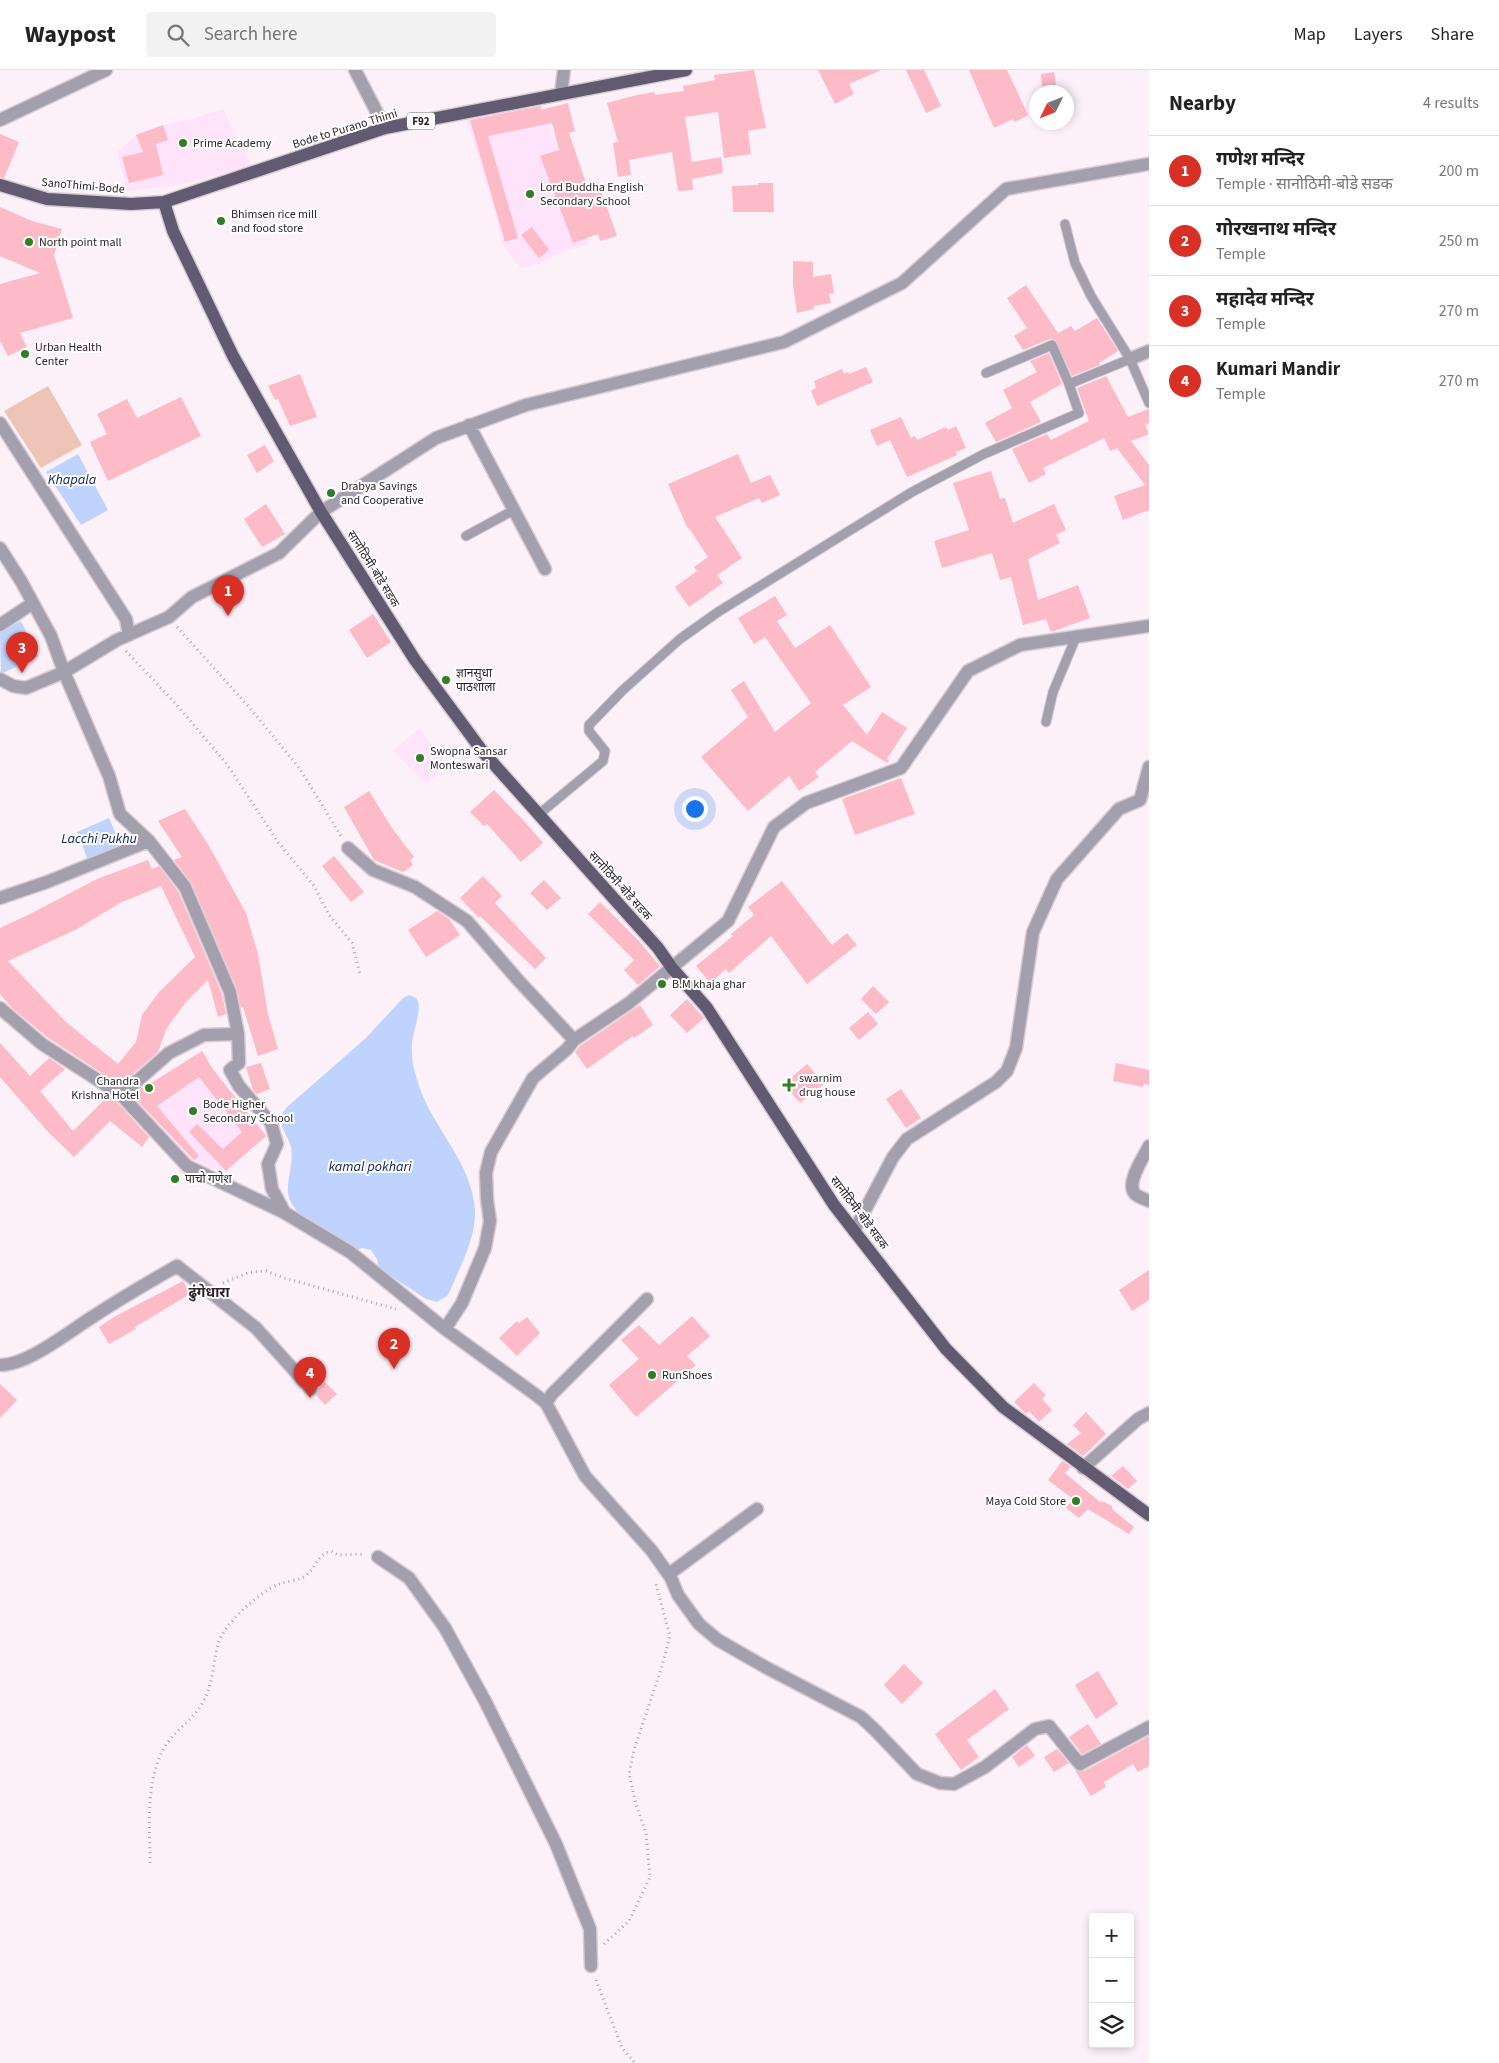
<!DOCTYPE html>
<html lang="en">
<head>
<meta charset="utf-8">
<style>
	:root { --surface:#fff; --page:#f2f2f2; --text:#222; --muted:#767676; --line:#e0e0e0; --accent:#d93025 }
	body { margin:0; font-family:"Source Sans 3","Noto Sans Devanagari",sans-serif; background:var(--page); color:var(--text) }
	.controls { position:absolute; right:15px; bottom:15px; display:grid; overflow:hidden; border-radius:5px; box-shadow:0 2px 8px #0003 }
	.controls button { width:45px; height:45px; display:grid; place-items:center; padding:0; border:0; border-bottom:1px solid var(--line); background:var(--surface); color:var(--text); font:25px sans-serif }
	.compass { position:absolute; left:1029px; top:15px; width:45px; height:45px; border-radius:50%; background:var(--surface); box-shadow:0 2px 8px #0003; rotate:227deg }
	.you { position:absolute; left:694px; top:738px; width:18px; height:18px; margin:-12px; border:4px solid #fff; border-radius:50%; background:#1a73e8; box-shadow:0 0 0 8px #1a73e833 }
	.badge { display:grid; place-items:center; width:32px; height:32px; border-radius:50%; background:var(--accent); color:#fff; font-size:16px; font-weight:700 }
	.pin { position:absolute; translate:-50% -41px; filter:drop-shadow(0 1px 2px #0008) }
	.pin::after { content:''; position:absolute; top:26px; width:18px; height:15px; background:inherit; clip-path:polygon(0 0,100% 0,50% 100%) }
	.list { margin:0; padding:0; list-style:none }
	h2 { display:flex; justify-content:space-between; align-items:center; height:65px; margin:0; padding:0 20px; font-size:21px }
	h2 small { font-size:16px; font-weight:400; color:var(--muted) }
	.list li { display:grid; grid-template-columns:32px 1fr auto; gap:15px; align-items:center; box-sizing:border-box; height:70px; padding:0 20px; border-top:1px solid var(--line) }
	.list b { display:block; font-size:19px; white-space:nowrap }
	.list p { margin:0; font-size:16px; white-space:nowrap; color:var(--muted) }
	.list em { font-size:16px; font-style:normal; color:var(--muted) }
	.icon { flex:none; width:28px; height:28px; fill:none; stroke:currentColor; stroke-width:2; stroke-linecap:round; stroke-linejoin:round }
	.map { position:relative; flex:none; width:1149px; height:1993px; overflow:hidden }
	header { display:flex; align-items:center; gap:30px; box-sizing:border-box; height:70px; padding:0 25px; background:var(--surface); border-bottom:1px solid var(--line) }
	header strong { font-size:24px }
	nav { display:flex; gap:28px; margin-inline-start:auto; font-size:18px }
	.search { width:350px; height:45px; background:var(--page); display:flex; align-items:center; gap:12px; box-sizing:border-box; padding:0 18px; border-radius:5px; color:var(--muted); font-size:19px }
	main { display:flex }
	aside { flex:1; background:var(--surface) }
	.map>svg:first-child { display:block }
</style>
</head>
<body>
<header>
<strong>Waypost</strong>
<div class="search"><svg class="icon" aria-label="search" viewBox="0 0 24 24"><circle cx="10" cy="10" r="6"/><path d="M15 15l6 6"/></svg>Search here</div>
<nav><a>Map</a><a>Layers</a><a>Share</a></nav>
</header>
<main>
<div class="map">
<svg width="1149" height="1993" viewBox="0 0 1149 1993">
	<rect width="100%" height="100%" fill="#fcf0f9"/>
	<path fill="#ffe3fa" d="M540,30L589,174L551,186L540,194L520,198L505,179L471,63L463,43Z
		M223,39L252,97L227,102L178,115L127,121L117,82L136,65L163,55L192,49Z
		M420,658L446,696L426,714L393,681Z
		M202,981L212,998L256,1053L268,1065L226,1101L189,1094L129,1030L142,1019Z"/>
	<path fill="#edc4b6" d="M48,316L82,375L41,398L4,341Z"/>
	<path fill="#bed3fd" d="M78,384L108,440L81,455L46,402Z
		M21,551L38,586L1,604L0,562Z
		M109,748L121,776L88,790L77,762Z
		M409,925L416,928C424,937 412,962 412,975C411,985 413,997 416,1006C428,1055 472,1089 475,1141C476,1168 460,1196 450,1221L447,1226L437,1232L426,1229L379,1198L377,1189L371,1180L362,1178L353,1181C334,1169 291,1148 288,1123C287,1108 294,1092 291,1077C287,1062 274,1053 286,1038L366,968L403,928Z"/>
	<path fill="#fdbac7" fill-rule="evenodd" d="M754,0L766,58L748,61L751,84L724,88L718,42L685,47L692,92L721,87L723,103L692,109L693,120L678,121L672,82L629,90L631,105L618,107L613,73L618,72L607,33L637,25L654,22L655,25L684,21L683,16L715,10L714,5Z
		M818,0H881L849,14L854,24L835,34Z
		M906,0H924L941,36L926,43Z
		M969,0H1007L1028,45L1015,52L1013,49L994,58Z
		M1054,2L1056,15L1042,17L1041,4Z
		M568,33L575,61L569,63L587,116L598,112L617,166L600,171L598,164L573,173L540,86L559,80L552,53L488,66L518,168L505,172L470,50L541,36V40Z
		M163,55L168,70L156,74L163,105L129,113L122,87L143,82L136,65Z
		M0,64L19,72L4,108L0,107Z
		M758,113H773L774,142H733L732,116L758,115Z
		M0,137L32,151L62,159L54,185L73,248L20,263L27,277L8,286L0,271V214L40,203L0,186Z
		M532,157L549,180L539,188L521,165Z
		M793,191L813,192V207L831,204L834,223L829,224L831,233L814,236V239L797,243L793,215Z
		M1026,215L1058,263L1071,256L1075,261L1097,248L1118,281L1099,293L1100,295L1072,306L1055,270L1050,269L1023,280L1014,266L1027,258L1007,228Z
		M1049,283L1062,314L1030,332L1041,352L996,372L985,353L1012,338L1003,320L1037,302L1030,291Z
		M866,297L873,312L817,336L811,321L816,318L814,311L842,299L844,304L848,302L849,304Z
		M300,304L317,347L290,356L278,329L275,330L268,316Z
		M1106,306L1128,347L1149,339V353L1145,355L1149,364L1131,371L1149,395V440L1123,450L1114,426L1145,415L1117,378L1110,381L1104,368L1043,398L1046,404L1029,413L1012,379L1047,364L1051,370L1089,351L1077,318Z
		M181,327L201,366L108,411L90,372L107,364L97,344L127,329L137,348Z
		M901,347L911,368L915,366L917,370L946,357L948,360L956,356L966,378L956,382L957,385L907,407L890,370L877,376L870,360Z
		M265,375L274,391L257,403L247,385Z
		M738,384L751,413L770,405L780,425L762,433L759,428L715,447L742,488L717,505L723,513L689,537L675,517L697,501L694,497L708,487L689,458L688,459L668,414Z
		M991,401L1000,429L1005,428L1013,453L1054,434L1066,460L1056,465L1060,473L1028,489L1038,530L1078,515L1090,548L1051,562L1046,549L1023,555L1011,507L1000,510L992,483L942,498L934,471L969,460L953,413Z
		M266,434L285,464L262,477L244,449Z
		M775,526L787,545L777,551L795,578L830,555L871,617L843,635L867,665L882,642L907,658L887,689L889,691L887,693L852,671L815,702L819,707L799,721L789,706L748,741L701,687L748,647L731,620L744,611L775,662L811,633L765,567L754,574L738,548Z
		M373,544L391,572L367,588L349,560Z
		M901,708L915,744L855,765L842,729Z
		M494,720L524,751L543,773L521,792L487,754L484,756L470,742Z
		M369,721L392,758L414,787L410,790L413,795L403,802L374,790L344,737Z
		M185,739L209,776L246,843L258,884L268,944L278,979L258,986L243,937L241,938L237,919L192,814L174,790L182,787L158,751Z
		M334,786L364,822L351,832L322,796Z
		M148,790L152,799L159,796L178,821L222,924L226,944L218,947L208,910L186,932L171,952L166,960L158,982L120,1015L47,967L12,938L0,924V858L30,844L97,809ZM161,816L195,887L159,922L142,945L136,972L118,994L66,952L8,891L77,859L120,833Z
		M483,806L502,826L495,833L546,888L535,899L480,846L479,848L460,828Z
		M544,810L561,828L547,840L530,823Z
		M782,811L832,875L847,863L857,875L807,914L771,866L729,903L726,899L710,913L696,896L733,866L731,864L754,845L748,837Z
		M600,832L639,871L660,896L638,915L624,900L634,890L588,844Z
		M437,841L449,849L460,865L426,887L408,860Z
		M873,916L889,932L876,944L861,929Z
		M687,929L704,948L687,963L670,945Z
		M640,935L653,955L634,968L633,966L587,999L575,982L580,976Z
		M868,942L878,954L859,970L849,958Z
		M0,973L30,1006L49,988L65,999L40,1021L73,1061L108,1026L116,1031L149,1067L142,1077L110,1051L74,1087L48,1062L0,1007Z
		M202,981L212,998L266,1066L226,1101L189,1062L197,1054L223,1079L242,1062L199,1007L157,1036L199,1086L194,1090L133,1026L146,1014L145,1017Z
		M261,993L270,1019L257,1024L253,1020L246,997Z
		M1116,993L1149,1000V1015L1144,1014L1143,1017L1113,1011Z
		M807,994L824,1014L800,1033L784,1014Z
		M901,1019L921,1048L906,1058L886,1029Z
		M1149,1200V1230L1132,1241L1119,1220Z
		M183,1211L190,1224L135,1257L136,1259L109,1274L99,1257L114,1247Z
		M692,1246L710,1266L687,1286L696,1295L636,1347L609,1315L639,1289L621,1270L639,1255L659,1275Z
		M527,1247L540,1263L517,1286L499,1268L517,1251L519,1253Z
		M325,1312L337,1324L325,1335L316,1325L319,1318Z
		M1034,1313L1046,1325L1042,1329L1052,1340L1039,1352L1029,1341L1026,1344L1014,1332Z
		M0,1314L17,1330L0,1348Z
		M1086,1342L1106,1364L1083,1386L1067,1374L1081,1363L1073,1355Z
		M1062,1391L1071,1397L1065,1403L1100,1432H1104L1112,1436V1439L1134,1457L1129,1464L1088,1439L1079,1448L1066,1438L1073,1429L1048,1410Z
		M1123,1396L1137,1411L1128,1419L1111,1406Z
		M904,1594L923,1613L902,1634L884,1615Z
		M1098,1601L1118,1634L1096,1649L1075,1615Z
		M995,1619L1009,1639L967,1670L979,1687L961,1700L935,1664Z
		M1088,1654L1101,1674L1082,1684L1069,1667Z
		M1149,1666V1696L1138,1702L1133,1694L1104,1712L1106,1717L1091,1726L1075,1700L1084,1701Z
		M1027,1675L1035,1686L1019,1697L1012,1687Z
		M1057,1679L1069,1693L1054,1702L1044,1687Z"/>
	<g fill="none" stroke-linecap="round" stroke-linejoin="round">
		<defs>
			<path id="lane" d="M1065,154L1075,193L1091,226L1130,289L1149,333
				M986,303L1052,275L1069,314
				M466,466L514,440
				M1046,652L1053,622L1076,567
				M538,745L603,691L605,681L589,661V655L623,620L680,569L718,542L912,422L984,384L1079,343L1069,314L1130,289"/>
			<path id="street" d="M355,0L385,58
				M561,23L564,0
				M0,50L106,0
				M1130,289L1149,281
				M0,353L126,549L129,565
				M469,355L545,499
				M0,478L21,511L51,566L64,602L109,706L120,744L149,771L185,817L230,922L238,964L239,993L230,1000L239,1016L271,1053L277,1074L268,1094L272,1119L285,1143
				M0,555L33,533
				M0,609L13,616L26,618L64,602L117,570L169,547L192,527L279,483L321,442L436,368L526,335L784,272L902,213L1006,119L1149,94
				M348,778L373,800L415,817L467,851L518,910L574,970
				M0,828L47,812L149,771
				M0,938L42,974L121,1025L187,1096L285,1143L350,1182L445,1259L536,1325L546,1333L585,1406L652,1481L671,1508L678,1525L699,1554L718,1570L767,1598L861,1647L875,1660L917,1704L940,1713L954,1714L985,1697L1035,1659L1049,1656C1060,1669 1069,1682 1080,1694L1149,1657
				M121,1025L169,983L204,965L238,964
				M1149,1076C1144,1087 1125,1113 1135,1124C1138,1127 1145,1129 1149,1131
				M854,1161L893,1087L907,1069L996,1012L1007,1001L1016,978L1033,862L1057,809L1119,739L1140,730L1149,697
				M445,1259L462,1233L485,1178L490,1151L487,1129L486,1103L491,1082L533,1008L567,979L574,970L629,933L728,851L774,757L806,733L901,698L968,601L1020,575L1149,556
				M0,1295C27,1296 71,1260 94,1246C121,1228 149,1212 177,1196L256,1258L311,1319
				M546,1333L552,1324L647,1229
				M1083,1398L1138,1349L1149,1343
				M378,1487L409,1508L445,1558L485,1631L556,1774L590,1859L591,1896
				M669,1504L757,1439"/>
			<path id="primary" d="M0,115L47,129L131,134L164,132L385,58L686,0
				M164,132L173,161L233,286L321,442L415,590L483,682L658,878L672,898L707,938L834,1135L946,1279L1003,1337L1149,1445"/>
		</defs>
		<use href="#lane" stroke="#d7cbd4" stroke-width="11"/>
		<use href="#street" stroke="#d7cbd4" stroke-width="15"/>
		<use href="#primary" stroke="#d7cbd4" stroke-width="15"/>
		<path stroke="#afa4ad" stroke-width="3" stroke-dasharray="1 4" stroke-linecap="butt" d="M177,557L249,637L300,699L341,766
			M9 580a3 3 0 1 1 6 0a3 3 0 1 1-6 0Z
			M126,581L176,634L226,693L278,772L314,816L329,845L352,873L360,904
			M13,583L23,603
			M223,1213L250,1202L266,1201L284,1208L396,1239
			M150,1793C150,1755 145,1713 164,1678C174,1660 194,1650 203,1632C213,1615 213,1593 218,1574C224,1553 260,1522 279,1514C287,1511 298,1511 305,1506C316,1499 315,1486 331,1481L338,1485L365,1484
			M604,1874L629,1851L650,1807L646,1764L636,1734L629,1704L634,1680L662,1596L670,1566L655,1511
			M596,1910L622,1978L635,1993"/>
		<use href="#lane" stroke="#a39fad" stroke-width="9"/>
		<use href="#street" stroke="#a39fad" stroke-width="12"/>
		<use href="#primary" stroke="#615a71" stroke-width="12"/>
	</g>
	<g fill="#317e26" stroke="#fff" stroke-width="2">
		<circle cx="183" cy="73" r="5"/>
		<circle cx="530" cy="124" r="5"/>
		<circle cx="221" cy="151" r="5"/>
		<circle cx="29" cy="172" r="5"/>
		<circle cx="25" cy="284" r="5"/>
		<circle cx="331" cy="423" r="5"/>
		<circle cx="446" cy="610" r="5"/>
		<circle cx="420" cy="688" r="5"/>
		<circle cx="662" cy="914" r="5"/>
		<path d="M786.5 1007.5h5v5h5v5h-5v5h-5v-5h-5v-5h5z"/>
		<circle cx="149" cy="1018" r="5"/>
		<circle cx="193" cy="1041" r="5"/>
		<circle cx="175" cy="1109" r="5"/>
		<circle cx="652" cy="1305" r="5"/>
		<circle cx="1076" cy="1431" r="5"/>
	</g>
	<g text-anchor="middle" dominant-baseline="central" stroke-width="4" stroke-linejoin="round" paint-order="stroke">
		<rect fill="#fff" stroke="#6c656b" stroke-width="1" x="407" y="42.5" width="28" height="17" rx="4"/>
		<g font-size="11" font-weight="bold" fill="#2d232b">
			<text x="421" y="51">F92</text>
		</g>
		<g font-size="12" fill="#2d232b" stroke="#fff">
			<text transform="translate(345 59) rotate(-17)">Bode to Purano Thimi</text>
			<text transform="translate(83 116) rotate(5)">SanoThimi-Bode</text>
			<text transform="translate(373 499) rotate(58)">सानोठिमी-बोडे सडक</text>
			<text transform="translate(620 816) rotate(48)">सानोठिमी-बोडे सडक</text>
			<text transform="translate(859 1143) rotate(53)">सानोठिमी-बोडे सडक</text>
		</g>
		<g font-size="12" fill="#2d232b" stroke="#fff" text-anchor="start">
			<text x="193" y="73">Prime Academy</text>
			<text x="540" y="117">Lord Buddha English<tspan x="540" dy="14">Secondary School</tspan></text>
			<text x="231" y="144">Bhimsen rice mill<tspan x="231" dy="14">and food store</tspan></text>
			<text x="39" y="172">North point mall</text>
			<text x="35" y="277">Urban Health<tspan x="35" dy="14">Center</tspan></text>
			<text x="341" y="416">Drabya Savings<tspan x="341" dy="14">and Cooperative</tspan></text>
			<text x="456" y="603">ज्ञानसुधा<tspan x="456" dy="14">पाठशाला</tspan></text>
			<text x="430" y="681">Swopna Sansar<tspan x="430" dy="14">Monteswari</tspan></text>
			<text x="672" y="914">B.M khaja ghar</text>
			<text x="799" y="1008">swarnim<tspan x="799" dy="14">drug house</tspan></text>
			<text x="139" y="1011" text-anchor="end">Chandra<tspan x="139" dy="14">Krishna Hotel</tspan></text>
			<text x="203" y="1034">Bode Higher<tspan x="203" dy="14">Secondary School</tspan></text>
			<text x="185" y="1109">पाचो गणेश</text>
			<text x="662" y="1305">RunShoes</text>
			<text x="1066" y="1431" text-anchor="end">Maya Cold Store</text>
		</g>
		<g font-size="14" font-style="italic" fill="#112762" stroke="#fff">
			<text x="72" y="410">Khapala</text>
			<text x="99" y="769">Lacchi Pukhu</text>
			<text x="370" y="1097">kamal pokhari</text>
		</g>
		<g font-size="14" font-weight="bold" fill="#2d232b" stroke="#fff">
			<text x="209" y="1223">ढुंगेधारा</text>
		</g>
	</g>
</svg>
<div class="controls">
<button>+</button>
<button>−</button>
<button><svg class="icon" aria-label="layers" viewBox="0 0 24 24"><path d="M12 4l9 5-9 5-9-5zM3 14l9 5 9-5"/></svg></button>
</div>
<svg class="compass" viewBox="-18 -18 36 36"><path d="M0-13l5 13h-10z" fill="#e53935"/><path d="M0 13l5-13h-10z" fill="#767676"/></svg>
<div class="you"></div>
<div class="pin badge" style="left:228px;top:546px">1</div>
<div class="pin badge" style="left:394px;top:1299px">2</div>
<div class="pin badge" style="left:22px;top:603px">3</div>
<div class="pin badge" style="left:310px;top:1328px">4</div>
</div>
<aside>
<h2>Nearby<small>4 results</small></h2>
<ul class="list">
<li><span class="badge">1</span><div><b>गणेश मन्दिर</b><p>Temple · सानोठिमी-बोडे सडक</p></div><em>200 m</em></li>
<li><span class="badge">2</span><div><b>गोरखनाथ मन्दिर</b><p>Temple</p></div><em>250 m</em></li>
<li><span class="badge">3</span><div><b>महादेव मन्दिर</b><p>Temple</p></div><em>270 m</em></li>
<li><span class="badge">4</span><div><b>Kumari Mandir</b><p>Temple</p></div><em>270 m</em></li>
</ul>
</aside>
</main>
</body>
</html>
